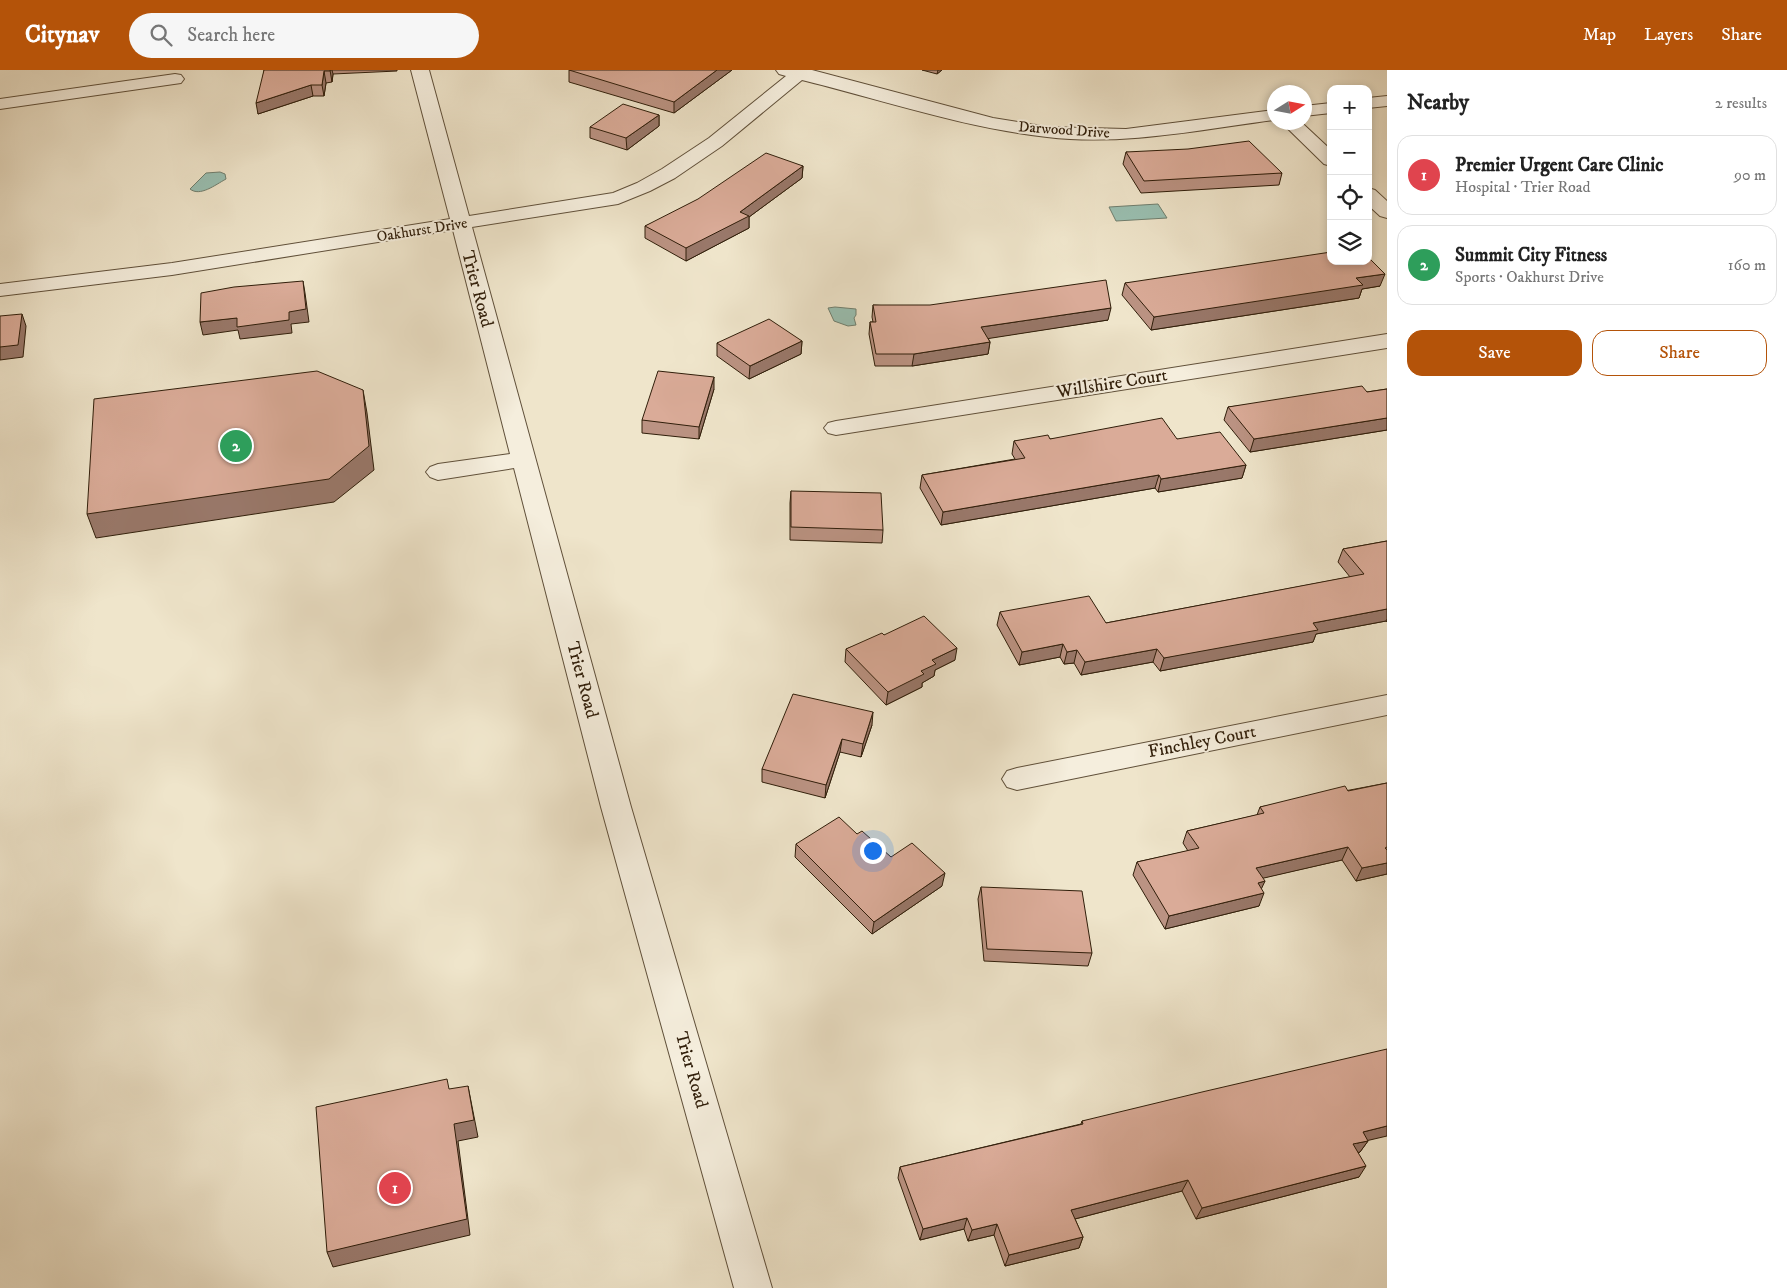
<!DOCTYPE html>
<html lang="en">
<head>
<meta charset="utf-8">
<style>
	:root { --surface:#fff; --page:#f6f6f6; --text:#222; --muted:#767676; --line:#e0e0e0; --accent:#b45309 }
	body { margin:0; font-family:"IM FELL DW Pica",serif; background:var(--page); color:var(--text) }
	.controls { position:absolute; right:15px; top:15px; display:grid; overflow:hidden; border-radius:10px; box-shadow:0 2px 8px #0003 }
	.controls button { width:45px; height:45px; display:grid; place-items:center; padding:0; border:0; border-bottom:1px solid var(--line); background:var(--surface); color:var(--text); font:25px sans-serif }
	.compass { position:absolute; left:1267px; top:15px; width:45px; height:45px; border-radius:50%; background:var(--surface); box-shadow:0 2px 8px #0003; rotate:79deg }
	.you { position:absolute; left:872px; top:780px; width:18px; height:18px; margin:-12px; border:4px solid #fff; border-radius:50%; background:#1a73e8; box-shadow:0 0 0 8px #1a73e833 }
	.badge { display:grid; place-items:center; width:32px; height:32px; border-radius:50%; background:var(--accent); color:#fff; font-size:16px; font-weight:700 }
	.pin { position:absolute; translate:-50% -50%; border:2px solid #fff; box-shadow:0 1px 5px #0006 }
	.list { margin:0; padding:0; list-style:none }
	h2 { display:flex; justify-content:space-between; align-items:center; height:65px; margin:0; padding:0 20px; font-size:21px }
	h2 small { font-size:16px; font-weight:400; color:var(--muted) }
	.list li { display:grid; grid-template-columns:32px 1fr auto; gap:15px; align-items:center; box-sizing:border-box; height:80px; margin:0 10px 10px; padding:0 10px; border:1px solid var(--line); border-radius:15px }
	.list b { display:block; font-size:19px; white-space:nowrap }
	.list p { margin:0; font-size:16px; white-space:nowrap; color:var(--muted) }
	.list em { font-size:16px; font-style:normal; color:var(--muted) }
	.actions { display:flex; gap:10px; padding:15px 20px }
	.actions a { flex:1; padding:11px 0; border:1px solid var(--accent); border-radius:15px; text-align:center; font-size:18px; color:var(--accent) }
	.actions .main { background:var(--accent); color:#fff }
	.icon { flex:none; width:28px; height:28px; fill:none; stroke:currentColor; stroke-width:2; stroke-linecap:round; stroke-linejoin:round }
	.map { position:relative; flex:none; width:1387px; height:1218px; overflow:hidden }
	header { display:flex; align-items:center; gap:30px; box-sizing:border-box; height:70px; padding:0 25px; background:var(--accent); color:#fff }
	header strong { font-size:24px }
	nav { display:flex; gap:28px; margin-inline-start:auto; font-size:18px }
	.search { width:350px; height:45px; background:var(--page); display:flex; align-items:center; gap:12px; box-sizing:border-box; padding:0 18px; border-radius:28px; color:var(--muted); font-size:19px }
	main { display:flex }
	aside { flex:1; background:var(--surface) }
	.map>svg:first-child { display:block }
</style>
</head>
<body>
<header>
<strong>Citynav</strong>
<div class="search"><svg class="icon" aria-label="search" viewBox="0 0 24 24"><circle cx="10" cy="10" r="6"/><path d="M15 15l6 6"/></svg>Search here</div>
<nav><a>Map</a><a>Layers</a><a>Share</a></nav>
</header>
<main>
<div class="map">
<svg width="1387" height="1218" viewBox="0 0 1387 1218">
	<rect width="100%" height="100%" fill="#efe5cb"/>
	<filter id="stains"><feTurbulence type="fractalNoise" baseFrequency=".004" numOctaves="4"/><feColorMatrix values="0 0 0 0 .2 0 0 0 0 .09 0 0 0 0 .02 0 0 0 .5 -.17"/></filter>
	<radialGradient id="worn" r=".72"><stop offset=".6" stop-color="#630" stop-opacity="0"/><stop offset="1" stop-color="#630" stop-opacity=".3"/></radialGradient>
	<path fill="#9ac0b2" stroke="#707f6f" d="M220,102L225,104L226,109C215,115 200,127 190,119L206,103Z
		M1158,134L1167,148L1116,151L1109,137Z
		M835,237L856,239V245L854,248L856,255L848,256L834,251L828,238Z"/>
	<g fill="none" stroke-linecap="round" stroke-linejoin="round">
		<defs>
			<path id="minor" d="M411,0H429L469,146L613,123L637,113L662,99L709,68L786,6L779,4L776,0H812L993,48L1048,57L1126,59L1274,40V50C1199,60 1122,76 1047,67C965,58 882,30 802,10L722,76L675,108L650,121L618,134L472,157L631,737L772,1218H734L601,737L514,398L438,410L430,407L426,402L430,397L438,394L510,384L453,160L172,205L0,226V214L172,193L450,149Z
				M175,4L181,5L184,9L181,13L0,39V29Z
				M1387,26V36L1368,38V28Z
				M1331,33V43L1304,46V36Z
				M1281,52H1301L1331,80V96L1324,94Z
				M1368,118L1375,120L1387,131V148L1380,146L1368,135Z
				M1387,264V278L836,365L828,363L824,358L828,353L836,351Z
				M1387,625V645L1017,720L1007,717L1002,709L1007,701L1017,698Z"/>
		</defs>
		<use href="#minor" stroke="#60503a" stroke-width="2"/>
		<use href="#minor" fill="#f5eedd" fill-rule="evenodd"/>
	</g>
	<path fill="#bb9383" stroke="#301e0a" d="M264,0H397V1L333,4L332,12L326,13L324,26H313L258,44Z
		M569,0H732L674,43L569,12Z
		M922,0H942L937,4Z
		M659,45V56L627,80L590,68V57Z
		M1126,82L1282,103L1279,115L1141,123L1123,94Z
		M803,96L802,108L749,147V158L686,191L645,168V156Z
		M1125,213L1380,216L1362,219L1359,228L1151,260L1122,225Z
		M873,235L1108,250L988,268L990,272L988,284L912,296H875L869,264L870,252H873L872,247Z
		M802,271L801,284L749,309L717,286V273Z
		M714,319L699,369L642,363V350Z
		M1387,319V360L1250,382L1224,350L1228,337L1367,322Z
		M1050,369H1177L1246,395L1242,408L1158,422L1155,418L941,455L920,418L922,405L1015,389L1012,384L1014,371Z
		M791,421L883,460L882,473L790,470V433Z
		M1387,471V552L1386,551L1316,564L1313,572L1160,601L1153,592L1081,605L1074,593L1064,594L1060,587L1019,595L997,555L1000,542L1106,553L1350,507L1338,492L1343,479Z
		M884,565L955,590L935,600L934,606L922,613V617L886,635L845,592L846,579Z
		M872,655L861,687L840,682L825,728L762,712V699Z
		M1387,713V804L1356,811L1342,790L1262,808L1265,811L1261,818L1259,836L1165,859L1133,805L1137,792L1188,781L1183,773L1187,761L1257,745L1260,737Z
		M857,764L891,787L942,816L872,864L795,787L796,774Z
		M981,817L1092,883L1088,896L984,891L978,829Z
		M1082,1051L1368,1071L1360,1082L1358,1083L1359,1107L1196,1149L1182,1121L1075,1149L1083,1167L1079,1178L1005,1196L994,1165L968,1171L964,1159L920,1170L898,1108L900,1097L1081,1054Z"/>
	<path fill="#99786a" stroke="#301e0a" d="M330,0H332L333,4L332,12Z
		M717,0H732L674,43V32Z
		M938,0H942L937,4Z
		M324,1L326,13L324,26L322,15Z
		M311,15L313,26L258,44L256,33Z
		M659,45V56L627,80L626,68Z
		M803,96L802,108L749,147V158L686,191V178L740,142Z
		M1385,204L1380,216L1362,219L1359,228L1151,260L1154,247L1356,208Z
		M303,211L305,223L309,252L291,254L292,263L240,269L238,260L203,265L200,252L289,242Z
		M1111,238L1108,250L979,270L981,257Z
		M22,244L26,256L23,287L0,290V277Z
		M802,271L801,284L749,309L750,296Z
		M990,272L988,284L912,296L914,284Z
		M714,307V319L699,369V357Z
		M363,320L367,343L374,400L334,432L96,468L87,444Z
		M1387,348V360L1250,382L1254,369Z
		M1246,395L1242,408L1158,422L1161,409Z
		M1159,405L1155,418L941,455L943,442Z
		M1387,539V549L1386,551L1316,564L1313,572L1160,601L1164,588L1313,553Z
		M1063,574L1060,587L1019,595L1022,582Z
		M957,578L955,590L935,600L934,606L922,613V617L886,635L888,622L921,601L932,590Z
		M1157,579L1153,592L1081,605L1085,592Z
		M1077,580L1074,593L1064,594L1067,582Z
		M873,642L872,655L861,687L863,674Z
		M842,669L840,682L825,728L826,715Z
		M1348,777L1342,790L1251,811L1256,798Z
		M1387,793V804L1356,811L1362,798Z
		M945,803L942,816L872,864L874,852Z
		M1265,811L1259,824L1258,813Z
		M1264,823L1259,836L1165,859L1169,846Z
		M468,1016L478,1067L458,1071L470,1165L333,1197L327,1182L454,1054Z
		M1387,1056V1066L1357,1073L1368,1071L1360,1082L1346,1086L1353,1074L1363,1062Z
		M1366,1096L1359,1107L1196,1149L1202,1138Z
		M1188,1110L1182,1121L1067,1151L1071,1140Z
		M967,1148L964,1159L920,1170L923,1159Z
		M997,1154L994,1165L968,1171L972,1160Z
		M1083,1167L1079,1178L1005,1196L1009,1185Z"/>
	<path fill="#daab98" stroke="#301e0a" d="M264,0H330V1H324L322,15H311L256,33Z
		M569,0H717L674,32Z
		M623,34L659,45L626,68L590,57Z
		M1249,71L1282,103L1144,111L1126,82L1188,79Z
		M766,83L803,96L740,142L749,146L686,178L645,156L698,129Z
		M1331,182V191H1368V187L1385,204L1356,208L1363,215L1154,247L1125,213Z
		M1106,210L1111,238L981,257L990,272L914,284H876L870,252H876L873,235H930Z
		M303,211L306,239L289,242V250L237,257V248L200,252L201,223L234,217Z
		M22,244L18,275L0,277V246Z
		M769,249L802,271L750,296L717,273Z
		M317,301L363,320L369,376L329,409L87,444L94,329Z
		M658,301L714,307L699,357L642,350Z
		M1362,316L1367,322L1387,319V348L1254,369L1228,337Z
		M1162,348L1177,369L1220,362L1246,395L1161,409L1159,405L943,442L922,405L1025,388L1014,371L1048,365L1050,369Z
		M791,421L881,423L883,460L791,457Z
		M1387,471V539L1313,553L1318,560L1164,588L1157,579L1085,592L1077,580L1067,582L1063,574L1022,582L1000,542L1089,526L1106,553L1364,504L1343,479Z
		M924,546L957,578L932,590L936,594L921,601L924,604L888,622L846,579L882,563L884,565Z
		M793,624L873,642L863,674L842,669L826,715L762,699Z
		M1387,713V777L1385,778L1387,780V793L1362,798L1348,777L1256,798L1265,811L1258,813L1264,823L1169,846L1137,792L1199,778L1187,761L1264,743L1260,737L1345,716L1348,721Z
		M839,747L857,764L862,761L891,787L912,773L945,803L874,852L796,774Z
		M981,817L1082,821L1092,883L987,879Z
		M1387,979V1056L1363,1062L1368,1071L1353,1074L1366,1096L1202,1138L1188,1110L1071,1140L1083,1167L1009,1185L997,1154L972,1160L967,1148L923,1159L900,1097L1083,1054L1082,1051L1202,1022Z
		M447,1009L449,1019L468,1016L474,1050L454,1054L467,1149L327,1182L316,1037Z"/>
	<g text-anchor="middle" dominant-baseline="central" stroke-width="4" stroke-linejoin="round" paint-order="stroke">
		<g font-size="15" fill="#301e0a" stroke="#f5eedd">
			<text transform="translate(1064 60) rotate(4)">Darwood Drive</text>
			<text transform="translate(422 160) rotate(-9)">Oakhurst Drive</text>
		</g>
		<g font-size="18" fill="#301e0a" stroke="#f5eedd">
			<text transform="translate(477 219) rotate(75)">Trier Road</text>
			<text transform="translate(1112 314) rotate(-9)">Willshire Court</text>
			<text transform="translate(582 610) rotate(75)">Trier Road</text>
			<text transform="translate(1202 672) rotate(-11)">Finchley Court</text>
			<text transform="translate(691 1000) rotate(74)">Trier Road</text>
		</g>
	</g>
	<rect width="100%" height="100%" filter="url(#stains)"/>
	<rect width="100%" height="100%" fill="url(#worn)"/>
</svg>
<div class="controls">
<button>+</button>
<button>−</button>
<button><svg class="icon" aria-label="locate" viewBox="0 0 24 24"><circle cx="12" cy="12" r="6"/><path d="M12 2v4M12 18v4M2 12h4M18 12h4"/></svg></button>
<button><svg class="icon" aria-label="layers" viewBox="0 0 24 24"><path d="M12 4l9 5-9 5-9-5zM3 14l9 5 9-5"/></svg></button>
</div>
<svg class="compass" viewBox="-18 -18 36 36"><path d="M0-13l5 13h-10z" fill="#e53935"/><path d="M0 13l5-13h-10z" fill="#767676"/></svg>
<div class="you"></div>
<div class="pin badge" style="left:395px;top:1118px;background:#e0444e">1</div>
<div class="pin badge" style="left:236px;top:376px;background:#2e9e5b">2</div>
</div>
<aside>
<h2>Nearby<small>2 results</small></h2>
<ul class="list">
<li><span class="badge" style="background:#e0444e">1</span><div><b>Premier Urgent Care Clinic</b><p>Hospital · Trier Road</p></div><em>90 m</em></li>
<li><span class="badge" style="background:#2e9e5b">2</span><div><b>Summit City Fitness</b><p>Sports · Oakhurst Drive</p></div><em>160 m</em></li>
</ul>
<div class="actions"><a class="main">Save</a><a>Share</a></div>
</aside>
</main>
</body>
</html>
